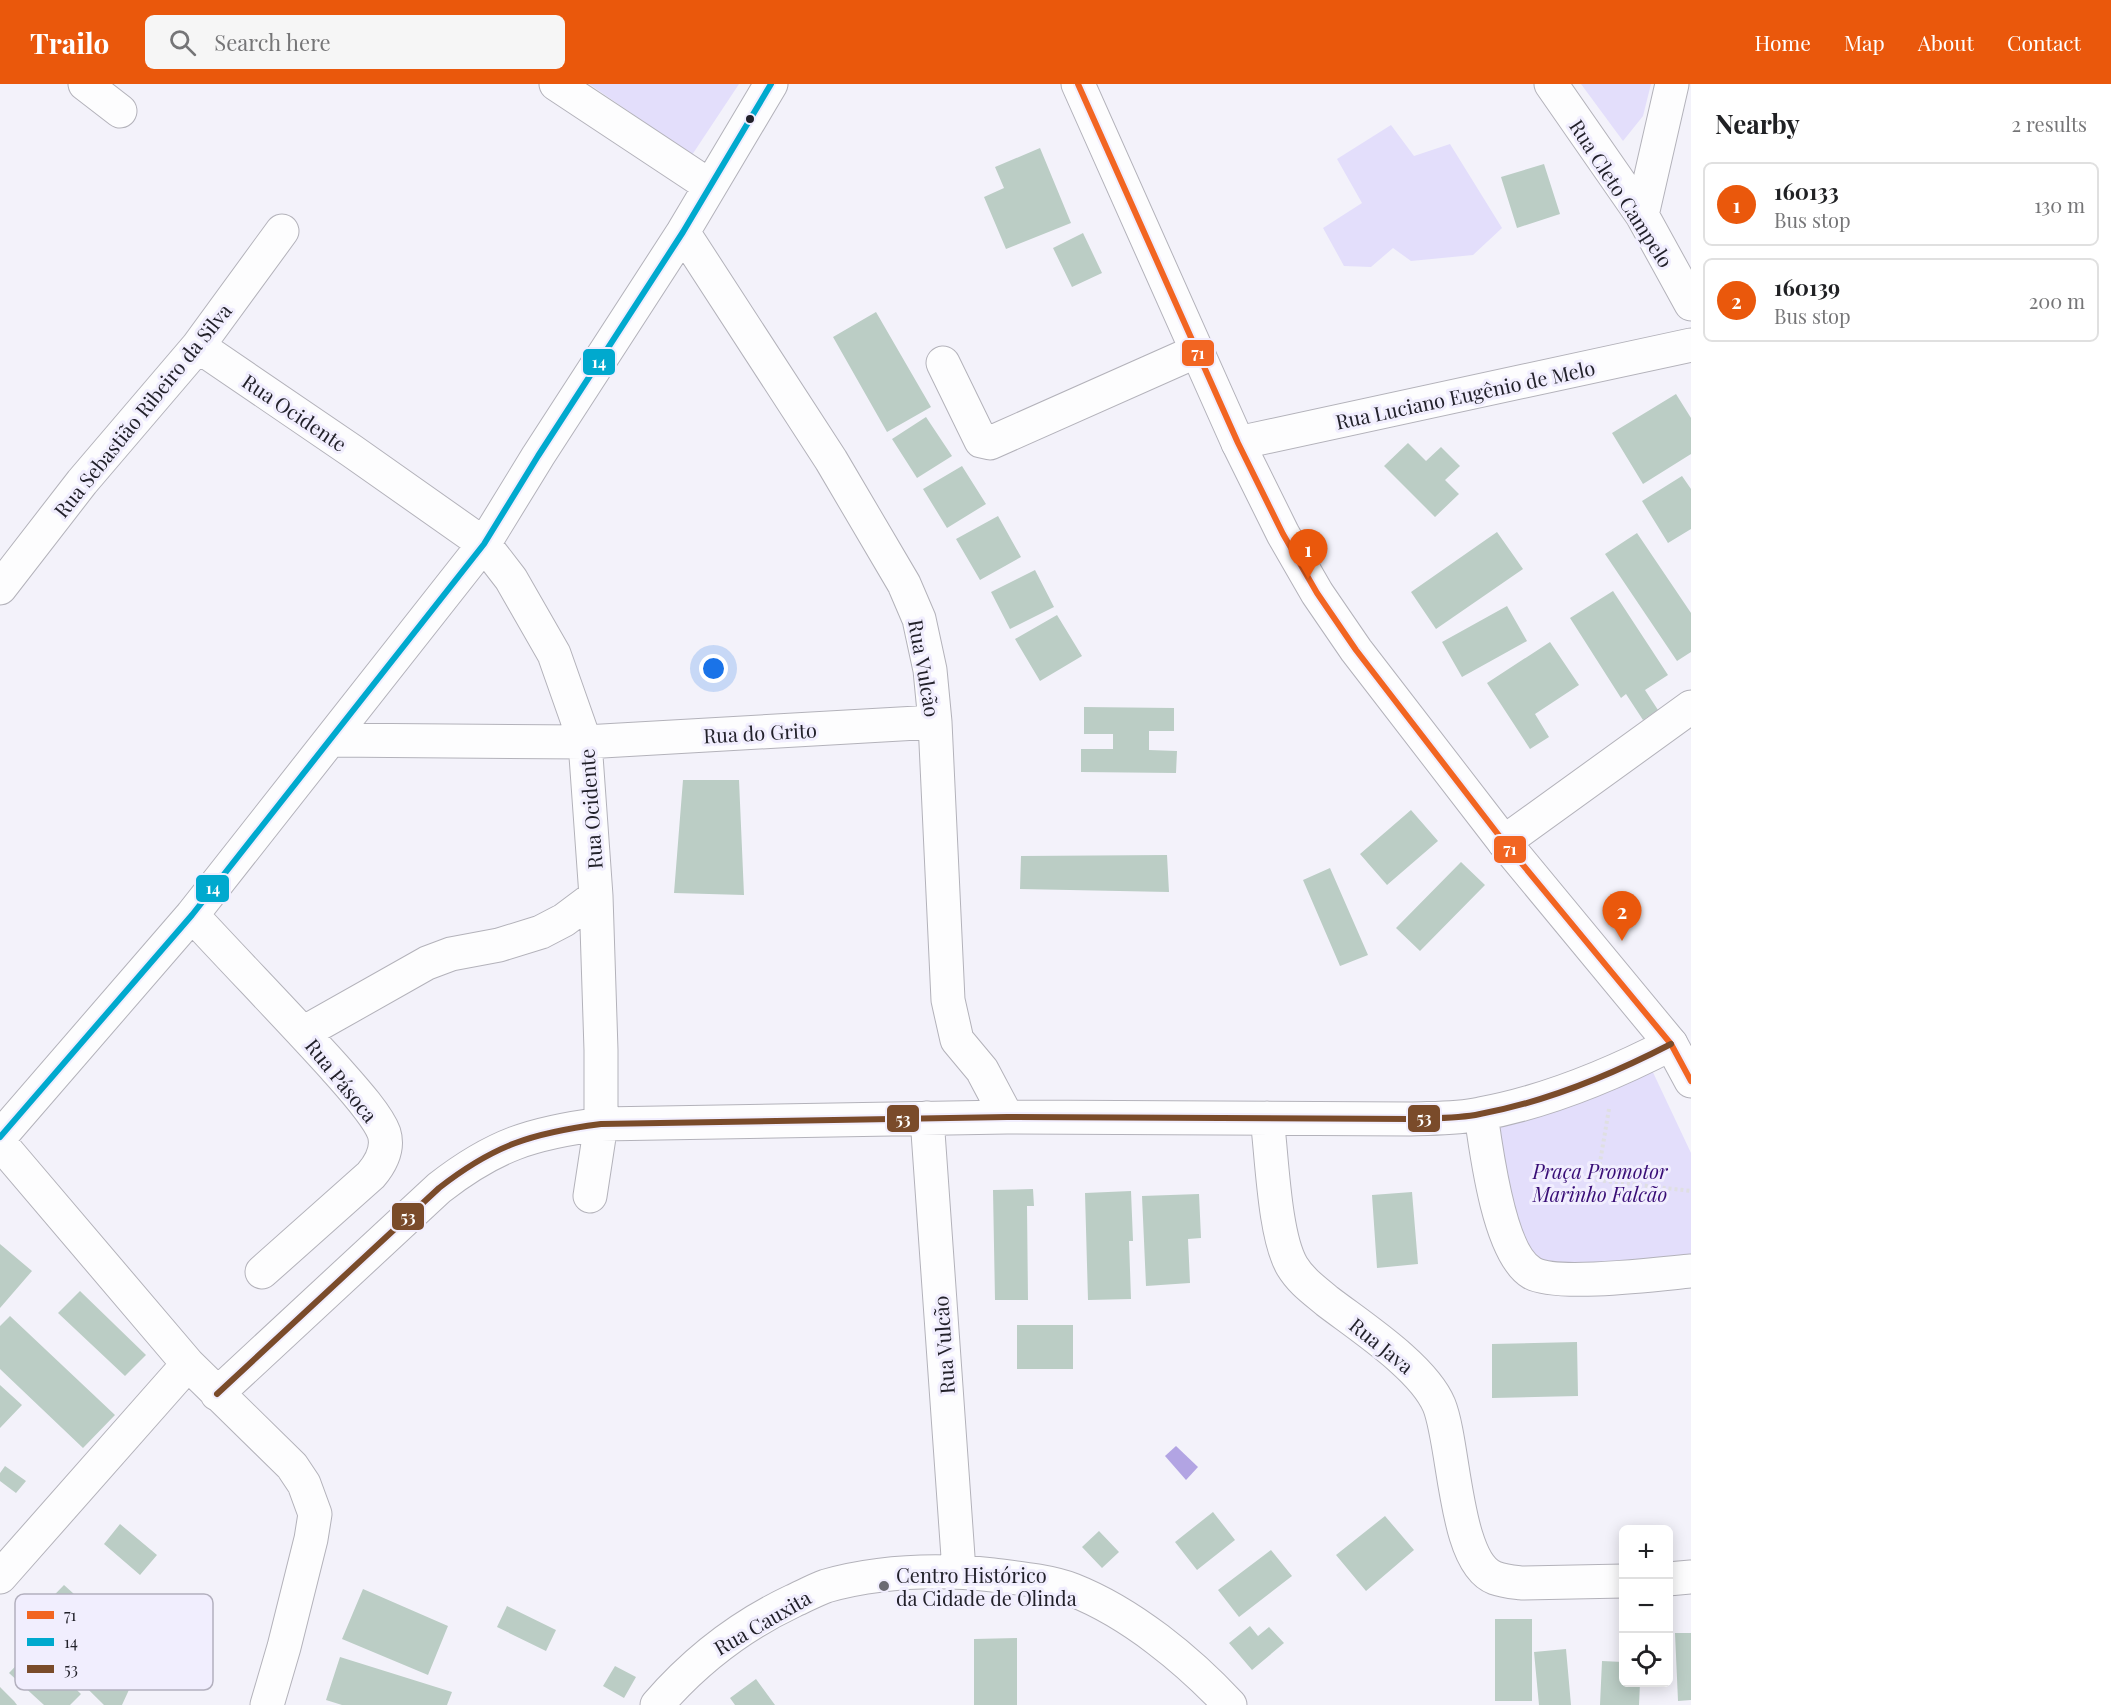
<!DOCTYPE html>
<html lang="en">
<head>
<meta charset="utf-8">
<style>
	:root { --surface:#fff; --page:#f6f6f6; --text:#202124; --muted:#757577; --line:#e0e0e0; --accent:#ea580c }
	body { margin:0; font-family:"Playfair Display",serif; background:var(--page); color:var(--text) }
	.controls { position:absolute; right:18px; bottom:18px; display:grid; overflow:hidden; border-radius:9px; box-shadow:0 3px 15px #0003 }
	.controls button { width:54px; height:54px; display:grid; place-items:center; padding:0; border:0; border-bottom:2px solid var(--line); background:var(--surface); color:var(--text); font:30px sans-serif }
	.you { position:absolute; left:714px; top:585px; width:21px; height:21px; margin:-15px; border:4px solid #fff; border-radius:50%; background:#1a73e8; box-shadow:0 0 0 9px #1a73e833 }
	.badge { display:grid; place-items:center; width:39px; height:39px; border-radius:50%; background:var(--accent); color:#fff; font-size:20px; font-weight:700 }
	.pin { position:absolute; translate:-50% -50px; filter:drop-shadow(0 2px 3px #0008) }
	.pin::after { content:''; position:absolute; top:32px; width:21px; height:18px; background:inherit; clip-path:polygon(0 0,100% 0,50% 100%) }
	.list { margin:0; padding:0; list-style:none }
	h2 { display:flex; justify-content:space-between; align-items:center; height:78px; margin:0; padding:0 24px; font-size:26px }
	h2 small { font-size:20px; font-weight:400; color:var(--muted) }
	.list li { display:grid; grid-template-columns:39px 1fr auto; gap:18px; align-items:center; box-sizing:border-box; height:84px; margin:0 12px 12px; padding:0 12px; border:2px solid var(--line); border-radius:9px }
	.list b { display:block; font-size:22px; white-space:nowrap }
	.list p { margin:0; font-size:20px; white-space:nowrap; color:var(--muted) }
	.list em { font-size:20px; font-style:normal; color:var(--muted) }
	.icon { flex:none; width:33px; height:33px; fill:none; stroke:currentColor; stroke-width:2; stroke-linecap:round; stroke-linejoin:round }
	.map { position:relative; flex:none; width:1691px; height:1621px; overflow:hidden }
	header { display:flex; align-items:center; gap:36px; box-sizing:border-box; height:84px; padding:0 30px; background:var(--accent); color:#fff }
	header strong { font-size:28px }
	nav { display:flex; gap:33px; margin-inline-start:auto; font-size:21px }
	.search { width:420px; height:54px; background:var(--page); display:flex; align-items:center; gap:15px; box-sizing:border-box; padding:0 21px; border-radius:9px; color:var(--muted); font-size:22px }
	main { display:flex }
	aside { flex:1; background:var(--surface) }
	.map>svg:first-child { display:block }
</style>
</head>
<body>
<header>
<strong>Trailo</strong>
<div class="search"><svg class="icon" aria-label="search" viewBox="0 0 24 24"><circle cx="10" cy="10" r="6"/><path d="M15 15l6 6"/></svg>Search here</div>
<nav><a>Home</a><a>Map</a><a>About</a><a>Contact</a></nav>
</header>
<main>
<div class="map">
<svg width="1691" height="1621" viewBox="0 0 1691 1621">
	<rect width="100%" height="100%" fill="#f3f2fa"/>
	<path fill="#e3defb" d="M589,0H739L692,71Z
		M1581,0H1651L1643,32L1623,57Z
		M1391,41L1414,72L1450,60L1502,144L1473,171L1411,177L1393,164L1371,183L1344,182L1323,144L1362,119L1337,75Z
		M1650,982L1691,1069V1177L1571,1188L1529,1178L1512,1142L1493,1038Z"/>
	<path fill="#b2a4e3" d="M1176,1362L1198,1383L1186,1396L1165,1372Z"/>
	<path fill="#bbcdc5" d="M1040,64L1071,139L1006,165L984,113L1004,104L995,83Z
		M1544,80L1560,130L1517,144L1501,93Z
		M1083,149L1102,189L1072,203L1053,164Z
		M876,228L931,323L887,348L833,253Z
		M1676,310L1691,334V370L1643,400L1612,349Z
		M926,333L952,372L917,394L892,355Z
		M1408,359L1426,377L1441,363L1460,382L1445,396L1459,410L1435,433L1384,382Z
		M962,382L986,420L947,444L923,405Z
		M1682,392L1691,405V445L1668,459L1642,417Z
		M998,432L1021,473L980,496L956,455Z
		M1497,448L1523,485L1436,545L1411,508Z
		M1637,449L1691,529V568L1677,577L1605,470Z
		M1035,486L1054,523L1010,545L991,508Z
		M1613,507L1668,591L1645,606L1658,626L1643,636L1626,610L1621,614L1570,534Z
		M1507,522L1527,557L1462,593L1442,558Z
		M1057,531L1082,572L1040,597L1015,555Z
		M1550,558L1579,601L1535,630L1549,653L1530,665L1487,599Z
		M1084,623L1174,624V647H1149V666L1177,667L1176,689L1081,688V665H1113V650H1084Z
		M683,696H739L744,811L674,809Z
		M1411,726L1438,757L1387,801L1360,770Z
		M1167,771L1169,808L1020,805L1021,772Z
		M1461,778L1485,801L1420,867L1396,844Z
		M1330,784L1368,871L1340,882L1303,796Z
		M1033,1105L1034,1122H1027L1028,1216H995L993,1106Z
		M1131,1107L1133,1157H1129L1131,1215L1088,1216L1085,1109Z
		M1412,1108L1418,1180L1377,1184L1372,1111Z
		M1199,1110L1201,1154L1188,1155L1190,1199L1146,1202L1142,1112Z
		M0,1160L32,1187L0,1224Z
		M80,1207L146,1271L125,1292L58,1229Z
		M10,1232L115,1331L83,1364L0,1285V1242Z
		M1017,1241H1073V1285H1017Z
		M1577,1258L1578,1312L1492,1314V1260Z
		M0,1301L22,1321L0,1344Z
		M5,1382L26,1397L16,1409L0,1397V1389Z
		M1213,1428L1235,1456L1197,1486L1175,1458Z
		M1385,1432L1414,1466L1366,1507L1336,1471Z
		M120,1440L157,1471L140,1491L104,1460Z
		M1099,1447L1119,1468L1102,1484L1082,1463Z
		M1271,1466L1292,1492L1239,1533L1218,1506Z
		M64,1501L144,1573L122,1621H104L24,1542Z
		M363,1505L448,1542L428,1591L342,1555Z
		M507,1522L556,1546L546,1567L497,1543Z
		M1495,1535H1532V1617H1495Z
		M1250,1542L1258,1552L1269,1543L1284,1559L1252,1586L1229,1559Z
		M1675,1549H1691V1616L1678,1617Z
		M1017,1554V1621H974V1555Z
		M33,1564L81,1610L70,1621H44L9,1589Z
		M1566,1565L1571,1621H1539L1534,1568Z
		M340,1573L452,1608L447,1621H342L326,1616Z
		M1602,1577L1623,1578V1599H1640L1639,1621H1600Z
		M615,1582L636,1593L624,1614L603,1602Z
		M756,1595L775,1621H735L730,1614Z
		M0,1603L14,1617L17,1621H0Z"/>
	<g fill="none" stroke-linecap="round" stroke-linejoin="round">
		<defs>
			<path id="minor" d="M85,0L120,27
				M556,0L710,102
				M1551,0L1642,131L1691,220
				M1642,131L1672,0
				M683,148L831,376L904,500L919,535L930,586L935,638L948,916L957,956L982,986L1007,1033
				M198,262L352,367L484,460L511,495L554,570L585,658L596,812L601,966V1040L590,1112
				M943,279L981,357L990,359L1197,267
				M1238,359L1691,261
				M0,504L82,398L198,262L282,147
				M330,656L585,658L935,638
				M1504,758L1691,623
				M192,831C239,882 287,931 334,983C348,999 377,1030 384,1049C389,1065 381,1079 371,1091L262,1188
				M303,949L427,879L451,870L499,861L541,848L564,836L596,812
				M1481,1030C1486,1066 1499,1170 1532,1189C1557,1203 1659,1190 1691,1187
				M927,1034L959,1487
				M1267,1034C1272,1072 1274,1151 1292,1182C1301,1197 1314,1206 1327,1217C1361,1243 1423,1283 1439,1321C1455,1360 1454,1479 1495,1494C1503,1497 1513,1498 1521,1499L1624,1497
				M0,1053L192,831L484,460L538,372L683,148L771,0
				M0,1059L188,1280L292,1382L304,1400L315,1430L311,1455L284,1563L267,1621
				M217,1310L439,1104C494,1061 532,1049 601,1040L1007,1033L1410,1035C1433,1034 1457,1035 1480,1030C1546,1018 1611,991 1671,960
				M0,1493L188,1280
				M1668,1495L1691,1493
				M657,1621C695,1577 740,1542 793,1517C804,1512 815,1506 826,1502C880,1487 937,1485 993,1491C1018,1494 1050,1497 1073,1506C1131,1529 1188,1576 1230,1621"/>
			<path id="major" d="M1078,0L1238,359L1283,450L1317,509L1356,566L1504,758L1671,960L1691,997"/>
		</defs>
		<use href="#minor" stroke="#b3b2ba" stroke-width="35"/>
		<use href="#major" stroke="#b3b2ba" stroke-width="35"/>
		<path stroke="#dfdfe2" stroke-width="4" stroke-dasharray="3 3" stroke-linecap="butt" d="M1609,1025L1597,1096L1691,1107"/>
		<use href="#minor" stroke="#fdfdfe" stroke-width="33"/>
		<use href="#major" stroke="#fdfdfe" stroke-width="33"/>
		<defs>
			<path id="bus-1" d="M1078,0L1238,359L1283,450L1317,509L1356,566L1504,758L1671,960L1691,997"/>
			<path id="bus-2" d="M0,1053L192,831L484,460L538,372L683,148L771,0"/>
			<path id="bus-3" d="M217,1310L439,1104C494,1061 532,1049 601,1040L1007,1033L1410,1035C1433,1034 1457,1035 1480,1030C1546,1018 1611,991 1671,960"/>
		</defs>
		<use href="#bus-1" stroke="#f1eefe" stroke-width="10"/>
		<use href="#bus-2" stroke="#f1eefe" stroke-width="10"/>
		<use href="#bus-3" stroke="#f1eefe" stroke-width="10"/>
		<use href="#bus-1" stroke="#f26522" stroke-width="6"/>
		<use href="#bus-2" stroke="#00a9ce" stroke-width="6"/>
		<use href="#bus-3" stroke="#7a4b2a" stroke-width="6"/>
	</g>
	<circle fill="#22212a" stroke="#f1eefe" stroke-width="2" cx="750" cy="35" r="5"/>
	<circle fill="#6b6a73" stroke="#f1eefe" stroke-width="2" cx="884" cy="1502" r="6"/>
	<g text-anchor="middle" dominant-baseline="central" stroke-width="6" stroke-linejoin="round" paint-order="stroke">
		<g font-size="20" fill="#22212a" stroke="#f1eefe">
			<text transform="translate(1622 109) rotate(57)">Rua Cleto Campelo</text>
			<text transform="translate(1465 310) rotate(-12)">Rua Luciano Eugênio de Melo</text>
			<text transform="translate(142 326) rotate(-51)">Rua Sebastião Ribeiro da Silva</text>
			<text transform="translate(295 328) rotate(34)">Rua Ocidente</text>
			<text transform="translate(925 584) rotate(80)">Rua Vulcão</text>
			<text transform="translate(760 648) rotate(-3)">Rua do Grito</text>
			<text transform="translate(590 725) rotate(-94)">Rua Ocidente</text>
			<text transform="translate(342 996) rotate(51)">Rua Pásoca</text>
			<text transform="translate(943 1261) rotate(-94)">Rua Vulcão</text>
			<text transform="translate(1382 1261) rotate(39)">Rua Java</text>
			<text transform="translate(762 1538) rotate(-30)">Rua Cauxita</text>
		</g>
		<g font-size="20" font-style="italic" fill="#380d76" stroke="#f1eefe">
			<text x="1600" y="1086">Praça Promotor<tspan x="1600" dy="23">Marinho Falcão</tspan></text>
		</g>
		<g font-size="20" fill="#22212a" stroke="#f1eefe" text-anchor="start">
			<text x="896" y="1490">Centro Histórico<tspan x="896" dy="23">da Cidade de Olinda</tspan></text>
		</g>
	</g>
	<rect x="15" y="1510" width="198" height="96" rx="9" fill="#f1eefe" stroke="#b3b0be" stroke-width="1.5"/>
	<rect x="27" y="1527" width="27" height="8" fill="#f26522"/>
	<rect x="27" y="1554" width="27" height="8" fill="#00a9ce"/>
	<rect x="27" y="1581" width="27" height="8" fill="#7a4b2a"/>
	<g font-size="16" fill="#22212a">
		<text x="64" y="1537">71</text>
		<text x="64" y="1564">14</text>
		<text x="64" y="1591">53</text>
	</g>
	<g stroke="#f1eefe" stroke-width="2">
		<rect x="1181" y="255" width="34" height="28" rx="6" fill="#f26522"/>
		<rect x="582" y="264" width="34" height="28" rx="6" fill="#00a9ce"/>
		<rect x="1493" y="751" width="34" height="29" rx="6" fill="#f26522"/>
		<rect x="195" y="790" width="35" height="29" rx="6" fill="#00a9ce"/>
		<rect x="1407" y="1020" width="34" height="29" rx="6" fill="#7a4b2a"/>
		<rect x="886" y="1020" width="34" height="29" rx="6" fill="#7a4b2a"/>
		<rect x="391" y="1118" width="34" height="29" rx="6" fill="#7a4b2a"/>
	</g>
	<g font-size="16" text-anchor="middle" font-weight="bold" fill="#fff">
		<text x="1198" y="275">71</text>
		<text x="599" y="284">14</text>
		<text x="1510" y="771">71</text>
		<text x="213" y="810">14</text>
		<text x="1424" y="1040">53</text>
		<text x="903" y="1041">53</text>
		<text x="408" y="1139">53</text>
	</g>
</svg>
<div class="controls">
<button>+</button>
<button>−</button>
<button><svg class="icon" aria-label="locate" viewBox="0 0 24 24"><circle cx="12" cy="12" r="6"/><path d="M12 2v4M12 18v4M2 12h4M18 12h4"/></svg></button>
</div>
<div class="you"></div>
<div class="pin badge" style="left:1308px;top:495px">1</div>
<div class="pin badge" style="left:1622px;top:857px">2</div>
</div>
<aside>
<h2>Nearby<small>2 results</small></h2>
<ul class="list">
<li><span class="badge">1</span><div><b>160133</b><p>Bus stop</p></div><em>130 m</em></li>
<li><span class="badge">2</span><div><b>160139</b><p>Bus stop</p></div><em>200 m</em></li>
</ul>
</aside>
</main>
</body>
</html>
